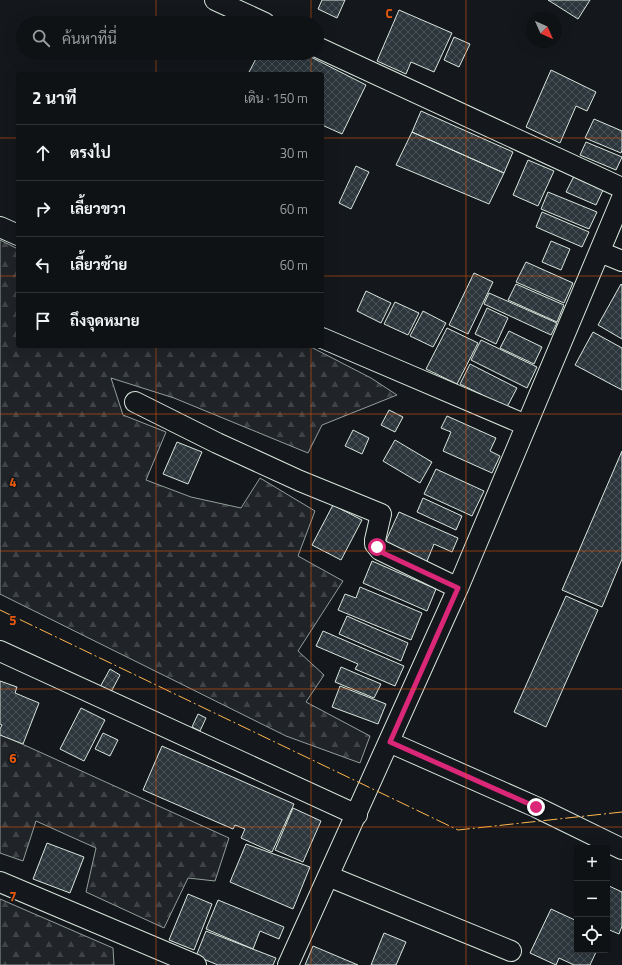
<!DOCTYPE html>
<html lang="th">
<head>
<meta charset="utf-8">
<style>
	:root { --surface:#0f1215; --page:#1d2022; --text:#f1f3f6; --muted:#9b9ea0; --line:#2f3234 }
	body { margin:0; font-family:"Titillium Web",Sarabun,sans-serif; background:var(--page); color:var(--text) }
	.controls { position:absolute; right:12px; bottom:12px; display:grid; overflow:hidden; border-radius:4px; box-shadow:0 4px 16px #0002 }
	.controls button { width:36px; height:36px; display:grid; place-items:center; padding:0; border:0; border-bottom:1px solid var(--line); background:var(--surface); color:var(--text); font:20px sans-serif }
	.compass { position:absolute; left:526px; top:12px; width:36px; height:36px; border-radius:50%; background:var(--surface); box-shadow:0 4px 16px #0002; rotate:135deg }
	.stop { position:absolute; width:12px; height:12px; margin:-9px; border:3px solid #db2777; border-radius:50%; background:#fff }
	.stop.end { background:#db2777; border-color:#fff; box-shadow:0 1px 4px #0008 }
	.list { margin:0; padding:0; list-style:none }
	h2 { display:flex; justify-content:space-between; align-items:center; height:52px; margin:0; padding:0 16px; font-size:17px }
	h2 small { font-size:13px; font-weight:400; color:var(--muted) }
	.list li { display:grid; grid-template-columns:26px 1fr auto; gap:12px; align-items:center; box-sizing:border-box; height:56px; padding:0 16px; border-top:1px solid var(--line) }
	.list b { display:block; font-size:15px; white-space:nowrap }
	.list em { font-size:13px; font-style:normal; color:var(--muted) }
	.icon { flex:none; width:22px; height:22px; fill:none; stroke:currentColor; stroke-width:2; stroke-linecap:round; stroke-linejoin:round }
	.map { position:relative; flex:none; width:622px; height:965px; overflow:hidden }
	.search { position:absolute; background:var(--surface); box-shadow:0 4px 16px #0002; left:16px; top:16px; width:308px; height:44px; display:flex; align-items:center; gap:10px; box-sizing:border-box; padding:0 14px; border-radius:22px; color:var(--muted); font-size:15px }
	.panel { position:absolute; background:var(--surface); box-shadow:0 4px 16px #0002; left:16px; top:72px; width:308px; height:276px; border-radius:4px }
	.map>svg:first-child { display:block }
</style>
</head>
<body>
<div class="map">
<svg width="622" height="965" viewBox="0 0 622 965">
	<defs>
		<pattern id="forest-firs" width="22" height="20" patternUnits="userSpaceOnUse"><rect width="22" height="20" fill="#202428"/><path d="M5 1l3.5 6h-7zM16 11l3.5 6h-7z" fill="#404447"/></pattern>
		<pattern id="building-cross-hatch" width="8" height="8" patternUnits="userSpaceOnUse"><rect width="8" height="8" fill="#2c363c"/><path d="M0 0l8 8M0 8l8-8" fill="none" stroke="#4a5358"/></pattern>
	</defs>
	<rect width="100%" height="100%" fill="#14181c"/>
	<path fill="url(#forest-firs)" stroke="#939e99" d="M0,240L18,249V346H309L371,378L397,395L322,425L308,453L174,398L111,378L123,415L166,432L146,480L191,497L241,508L260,478L315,511L298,556L343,581L298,651L324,675L306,702L370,736L360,763L286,736L0,594Z
		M0,734L229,838L215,881L188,878L164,928L86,892L96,848L36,821L23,861L0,853Z
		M0,899L113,948L114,965H0Z"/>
	<path fill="url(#building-cross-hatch)" stroke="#d8e6dc" d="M322,0H345L337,18L318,9Z
		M548,0H590L578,19Z
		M399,10L452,33L434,72L411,62L406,74L377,61Z
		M454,37L470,44L459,67L444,60Z
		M259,53H303L366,85L342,134L322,125V74H248Z
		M551,70L596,92L587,111L576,106L560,143L526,127Z
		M421,111L513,152L504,173L412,132Z
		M594,119L622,131V150L621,153L585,138Z
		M412,132L504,173L489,204L396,165Z
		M586,142L622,157L616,170L580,155Z
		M528,160L554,171L538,206L513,195Z
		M356,166L369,172L351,209L339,203Z
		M575,174L604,188L596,205L566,192Z
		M548,192L597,212L589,229L541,209Z
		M542,212L589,232L582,247L536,227Z
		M551,241L570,249L561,270L542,262Z
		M526,262L573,283L564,303L516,282Z
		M474,273L493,282L468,334L449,325Z
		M516,284L564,305L557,322L508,300Z
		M621,284L622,285V339L598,325Z
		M366,291L391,303L381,323L357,311Z
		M489,293L557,323L551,335L484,304Z
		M395,302L419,313L408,335L384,324Z
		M487,308L508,318L496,344L475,334Z
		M423,311L446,323L433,347L410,336Z
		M447,328L478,343L457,384L426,369Z
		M509,331L542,347L534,364L500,348Z
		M593,332L622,348V390L575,365Z
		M481,340L537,367L527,388L471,360Z
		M470,364L517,388L507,407L460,384Z
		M389,410L403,417L395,432L381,425Z
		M447,416L496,438L490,451L500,456L492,473L443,451L451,432L441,428Z
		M353,430L369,438L362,454L345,446Z
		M395,440L432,462L420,483L383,461Z
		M177,442L202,452L188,484L163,474Z
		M622,451V559L602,607L562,590Z
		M436,469L484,491L472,516L424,494Z
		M423,498L462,516L456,530L417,512Z
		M333,505L362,520L341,560L312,545Z
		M399,512L458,538L452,552L434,544L425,566L383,547Z
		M372,561L436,589L427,611L363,583Z
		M360,587L422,613L411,640L338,610L345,594L356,598Z
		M566,596L598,610L546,727L514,712Z
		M347,616L408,643L401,661L339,634Z
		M323,631L404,666L395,686L355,669L358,664L316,646Z
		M341,667L381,684L374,698L335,682Z
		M110,669L120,675L111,692L100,687Z
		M0,681L17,687L15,693L39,703L23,744L0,735V729L2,725L0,724Z
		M340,686L386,704L378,724L332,707Z
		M81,708L105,720L84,761L60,749Z
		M198,714L206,718L200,731L192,727Z
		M103,733L118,740L110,756L95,749Z
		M162,746L294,804L272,852L241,838L245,829L235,825L233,829L143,790Z
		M293,808L321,821L303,862L275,850Z
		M47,843L84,857L70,893L33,879Z
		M246,844L310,867L293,909L230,882Z
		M607,885L622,892V926L619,934L607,929Z
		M188,894L212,904L194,950L169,940Z
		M218,900L284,927L279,939L260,931L253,949L206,929Z
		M551,909L577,921V950H597L590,965H574L559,958L556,965L530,953Z
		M206,931L276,958L273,965H218L196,956Z
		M384,933L406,942L396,965H371Z
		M313,946L358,965H305Z"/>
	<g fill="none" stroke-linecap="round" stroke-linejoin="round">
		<defs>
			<path id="minor" d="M215,0L265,23
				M317,47L622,188
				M0,227L18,235
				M600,252L622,261
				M322,338L526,425
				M135,402L217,443L300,481L381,514L375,540V544L380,550L458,588
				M0,651L357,815
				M389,742L536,807L622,849
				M328,876L511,951
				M0,882L196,965
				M288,965L458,588L622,198"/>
		</defs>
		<use href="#minor" stroke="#d8e6dc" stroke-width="22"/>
		<use href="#minor" stroke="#14181c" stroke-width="20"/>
		<path stroke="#ffb74d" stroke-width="1" stroke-dasharray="14 3 2 3" stroke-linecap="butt" d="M0,610L458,830L622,812"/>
	</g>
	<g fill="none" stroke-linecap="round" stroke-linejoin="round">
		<path stroke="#db2777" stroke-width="5" d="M377,547L383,553L458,588L390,742L536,807"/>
	</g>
	<path fill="none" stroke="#e8590c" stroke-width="1" stroke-opacity="0.55" d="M156,0V23M311,0V23M466,0V965M156,53V74M311,53V74M0,138H18M322,138H622M0,276H18M322,276H622M156,346V965M311,346V965M0,414H622M0,551H622M0,689H622M0,827H622"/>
	<g font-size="13" text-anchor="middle" font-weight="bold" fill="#e8590c" stroke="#14181c" stroke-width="3" stroke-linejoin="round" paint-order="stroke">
		<text x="389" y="18">C</text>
		<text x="13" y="487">4</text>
		<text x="13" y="625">5</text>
		<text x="13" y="763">6</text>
		<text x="13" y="901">7</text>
	</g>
</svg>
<div class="controls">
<button>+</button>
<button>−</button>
<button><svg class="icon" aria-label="locate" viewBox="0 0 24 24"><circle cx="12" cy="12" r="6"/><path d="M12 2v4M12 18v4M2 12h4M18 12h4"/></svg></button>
</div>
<svg class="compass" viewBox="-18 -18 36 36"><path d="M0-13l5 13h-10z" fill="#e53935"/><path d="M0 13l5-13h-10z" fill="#9b9ea0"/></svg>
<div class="stop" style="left:377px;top:547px"></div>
<div class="stop end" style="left:536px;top:807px"></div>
<div class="search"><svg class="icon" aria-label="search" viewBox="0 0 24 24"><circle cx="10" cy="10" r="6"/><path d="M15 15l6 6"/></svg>ค้นหาที่นี่</div>
<section class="panel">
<h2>2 นาที<small>เดิน · 150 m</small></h2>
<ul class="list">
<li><svg class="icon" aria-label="ahead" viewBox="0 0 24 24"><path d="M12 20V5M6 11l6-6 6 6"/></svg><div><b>ตรงไป</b></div><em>30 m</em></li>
<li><svg class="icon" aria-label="right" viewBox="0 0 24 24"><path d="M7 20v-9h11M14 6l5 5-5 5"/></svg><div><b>เลี้ยวขวา</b></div><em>60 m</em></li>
<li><svg class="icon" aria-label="left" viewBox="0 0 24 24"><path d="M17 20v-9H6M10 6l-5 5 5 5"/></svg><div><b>เลี้ยวซ้าย</b></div><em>60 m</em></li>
<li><svg class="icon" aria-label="arrive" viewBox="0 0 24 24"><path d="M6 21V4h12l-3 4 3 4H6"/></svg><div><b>ถึงจุดหมาย</b></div></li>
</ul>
</section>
</div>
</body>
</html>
